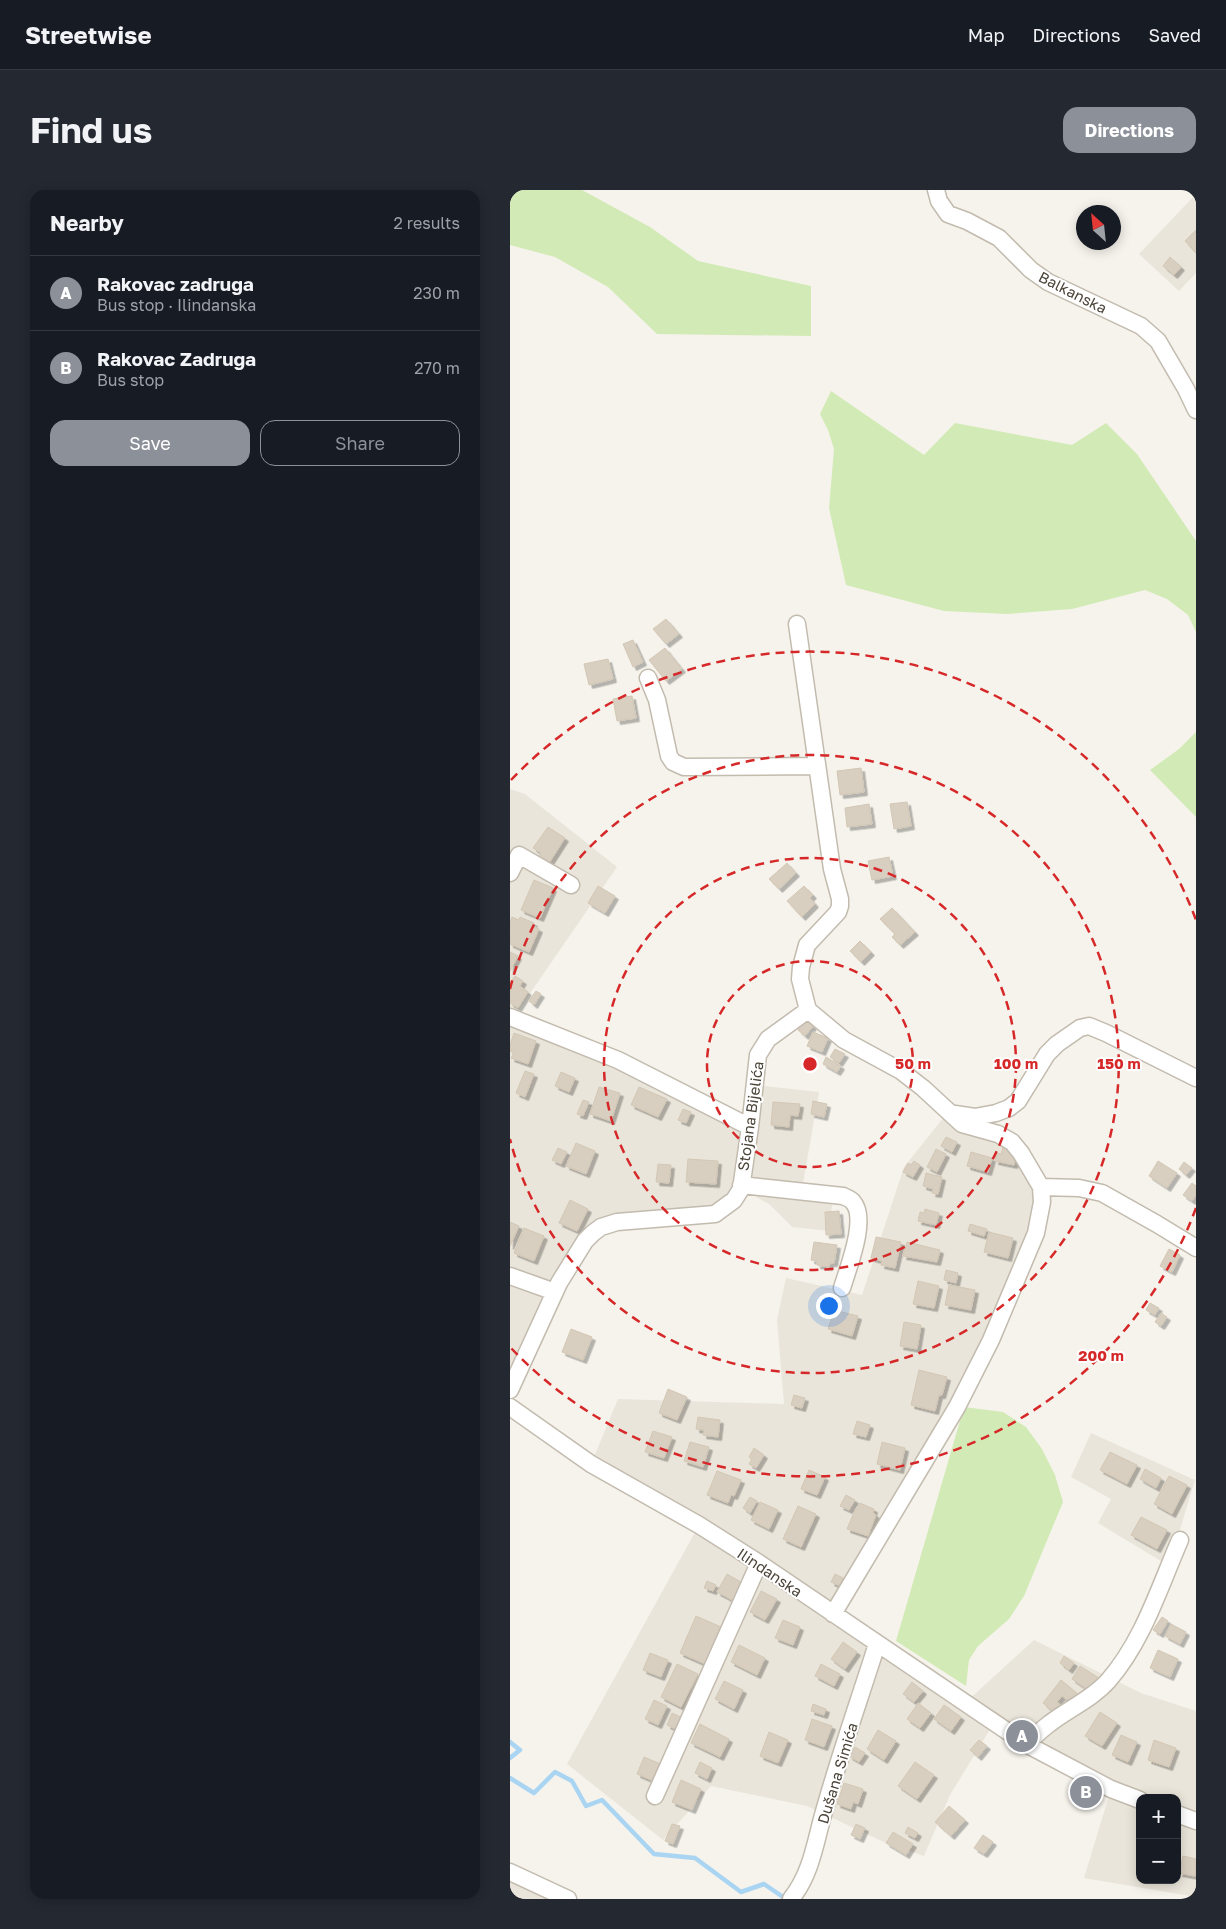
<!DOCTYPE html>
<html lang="en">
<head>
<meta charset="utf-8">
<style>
	:root { --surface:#171b24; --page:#242831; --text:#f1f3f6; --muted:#9ea1a6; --line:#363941; --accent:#8c9099 }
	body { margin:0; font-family:"Golos Text",sans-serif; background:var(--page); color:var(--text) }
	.controls { position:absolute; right:15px; bottom:15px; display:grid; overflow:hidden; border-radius:10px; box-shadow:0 2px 12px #0003 }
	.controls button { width:45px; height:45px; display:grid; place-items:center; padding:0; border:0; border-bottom:1px solid var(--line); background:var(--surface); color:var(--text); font:25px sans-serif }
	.compass { position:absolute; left:566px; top:15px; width:45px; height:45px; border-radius:50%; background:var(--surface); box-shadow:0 2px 12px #0003; rotate:333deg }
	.you { position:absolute; left:318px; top:1115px; width:18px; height:18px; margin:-12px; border:4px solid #fff; border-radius:50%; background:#1a73e8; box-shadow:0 0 0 8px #1a73e833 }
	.badge { display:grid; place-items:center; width:32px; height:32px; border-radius:50%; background:var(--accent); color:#fff; font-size:16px; font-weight:700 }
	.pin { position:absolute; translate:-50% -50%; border:2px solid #fff; box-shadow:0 1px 5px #0006 }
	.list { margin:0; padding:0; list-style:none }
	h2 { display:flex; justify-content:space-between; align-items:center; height:65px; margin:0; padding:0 20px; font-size:21px }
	h2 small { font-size:16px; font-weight:400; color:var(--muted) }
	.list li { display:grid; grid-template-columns:32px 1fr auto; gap:15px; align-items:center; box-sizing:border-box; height:75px; padding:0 20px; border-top:1px solid var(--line) }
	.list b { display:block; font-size:19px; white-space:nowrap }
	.list p { margin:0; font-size:16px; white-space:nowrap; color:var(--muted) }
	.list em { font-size:16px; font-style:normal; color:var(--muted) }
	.actions { display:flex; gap:10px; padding:15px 20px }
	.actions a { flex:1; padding:11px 0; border:1px solid var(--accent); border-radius:15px; text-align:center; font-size:18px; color:var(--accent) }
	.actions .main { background:var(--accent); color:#fff }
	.map { position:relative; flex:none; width:686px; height:1709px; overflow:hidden; border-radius:15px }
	header { display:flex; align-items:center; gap:30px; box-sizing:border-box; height:70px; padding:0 25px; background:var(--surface); border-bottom:1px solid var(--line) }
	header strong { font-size:24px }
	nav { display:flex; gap:28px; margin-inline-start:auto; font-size:18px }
	.intro { display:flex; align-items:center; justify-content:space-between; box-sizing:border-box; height:120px; padding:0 30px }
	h1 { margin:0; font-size:35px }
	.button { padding:12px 22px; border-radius:15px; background:var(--accent); color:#fff; font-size:18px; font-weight:700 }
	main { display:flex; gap:30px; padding:0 30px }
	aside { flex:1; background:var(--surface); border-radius:15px; box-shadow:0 2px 12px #0003 }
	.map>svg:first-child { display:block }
</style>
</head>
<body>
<header>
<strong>Streetwise</strong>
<nav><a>Map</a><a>Directions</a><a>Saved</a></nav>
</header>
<div class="intro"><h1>Find us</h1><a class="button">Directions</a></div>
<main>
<aside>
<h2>Nearby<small>2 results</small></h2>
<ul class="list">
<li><span class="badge">A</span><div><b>Rakovac zadruga</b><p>Bus stop · Ilindanska</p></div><em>230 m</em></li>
<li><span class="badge">B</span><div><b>Rakovac Zadruga</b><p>Bus stop</p></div><em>270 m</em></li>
</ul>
<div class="actions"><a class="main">Save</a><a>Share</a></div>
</aside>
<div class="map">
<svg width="686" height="1709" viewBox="0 0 686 1709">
	<defs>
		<filter id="shadow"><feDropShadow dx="3.5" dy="3.5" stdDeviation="0" flood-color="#0004"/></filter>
	</defs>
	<rect width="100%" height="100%" fill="#f6f3ec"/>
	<path fill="#eae5da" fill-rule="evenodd" d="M684,6L686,8V83L669,101L629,64Z
		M0,599L15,604L107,677L3,828L240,937L244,895L309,902L292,999L323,1006L319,1041L282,1037L259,1014L231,999L215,1018L83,1043L0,1200Z
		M438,922L502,952L532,1012L481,1150L323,1424L455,1513L524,1450L631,1503L686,1521V1709V1707L574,1688L601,1599L484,1533L440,1605L414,1666L376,1653L297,1616L201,1596L153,1650L57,1574L189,1335L81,1274L108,1209L274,1214L267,1130L276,1088L352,1105L394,977ZM630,1608H667V1690H630Z
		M581,1243L685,1290L659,1376L588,1333L601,1309L561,1287Z
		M0,1682L58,1709H0Z"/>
	<path fill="#d2eab5" d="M0,0H72L140,37L188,71L301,96V146L147,144L98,97L45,67L0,55Z
		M321,201L414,265L445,233L562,255L596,233L627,264L686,351V442L678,425L657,409L635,400L562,419L497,424L434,421L336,395L319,318L324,259L318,240L310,224Z
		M686,542V627L640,580L669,559Z
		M454,1217L493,1222L516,1237L532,1259L545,1285L553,1312L514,1406L499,1429L468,1456L459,1470L456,1496L386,1451Z"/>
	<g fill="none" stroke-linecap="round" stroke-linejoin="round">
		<path stroke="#a9d4f2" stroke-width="4.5" d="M0,1552L10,1560L0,1568
			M0,1588L24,1603L45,1582L62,1591L76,1616L92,1610L144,1664L185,1668L231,1702L254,1694L276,1709"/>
	</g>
	<path fill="#d8cfc1" stroke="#d3c7b4" filter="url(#shadow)" d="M686,40V63L675,51Z
		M660,67L671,77L664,85L653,76Z
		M156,429L169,444L156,454L143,439Z
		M123,450L133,472L123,477L113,454Z
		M155,458L172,479L156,491L139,470Z
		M98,469L103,489L79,495L74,474Z
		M122,506L126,528L107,531L103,509Z
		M351,578L354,602L330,605L327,581Z
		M397,612L401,636L384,639L380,614Z
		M359,614L362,634L337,637L335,618Z
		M38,637L55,648L39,673L28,667L31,663L23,658Z
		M379,667L383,686L362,690L358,671Z
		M277,673L286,683L269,699L259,689Z
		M24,690L43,698L30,728L11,720Z
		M88,696L105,706L95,723L78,713Z
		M294,696L303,705L300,708L305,714L292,727L277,711Z
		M382,718L405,742L390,755L382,747L385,744L370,729Z
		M2,727L9,730L10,727L24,733L23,736L29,739L19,762L0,754V732Z
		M350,751L361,762L351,772L340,761Z
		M0,762L8,766L0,781Z
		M5,786L13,791L10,796L18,802L8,818L0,813V793Z
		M26,801L31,804L24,815L19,811Z
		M295,830L303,836L295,846L288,840Z
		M303,842L318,848L312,862L297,856Z
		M4,843L26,851L18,874L1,868L4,863L0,861V855Z
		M325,859L335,864L329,873L320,867Z
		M316,867L331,876L327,882L313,874Z
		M15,881L24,884L15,907L6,903Z
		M51,882L65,888L59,902L45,896Z
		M89,897L110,903L101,931L80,924Z
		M129,897L157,909L148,927L121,915Z
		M73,910L79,912L73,926L67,924Z
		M303,911L317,914L314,927L301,924Z
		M263,912L290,914L288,926L280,925L279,937L261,935Z
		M173,919L181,922L176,933L168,930Z
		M436,947L447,952L442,962L431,956Z
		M66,953L85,961L76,984L56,976Z
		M493,957L508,960L504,975L485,971L486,963L491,964Z
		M48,958L57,962L51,974L42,970Z
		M426,959L436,964L427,982L417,977Z
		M461,962L482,968L478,982L457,976Z
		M178,969L208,971L206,994L176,992Z
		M404,971L410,975L403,987L393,982L398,973L401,975Z
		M648,971L667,983L657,998L639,986Z
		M674,972L682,978L676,985L669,979Z
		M148,974L161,975L159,993L146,992Z
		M416,983L432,987L428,1004L422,1003L423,999L413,996Z
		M682,993L686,996V1005L682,1011L673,1005Z
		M60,1010L78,1019L67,1041L49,1033Z
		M415,1019L429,1023L426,1035L408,1031L410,1022L414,1023Z
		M329,1021L331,1044L316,1045L315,1022Z
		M0,1032L9,1036L0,1056Z
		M460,1034L477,1039L474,1046L458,1041Z
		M14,1038L34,1046L24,1071L4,1063Z
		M479,1042L503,1048L498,1068L474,1062Z
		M366,1047L391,1052L385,1078L371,1075L372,1071L361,1068Z
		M304,1052L327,1055L324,1073H320L319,1077L307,1075V1071L301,1070Z
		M397,1052L430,1060L427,1072L393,1066Z
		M659,1059L670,1065L662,1082L650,1076Z
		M436,1080L448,1083L446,1093L434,1090Z
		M408,1091L429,1096L424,1118L403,1114Z
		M439,1095L465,1100L461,1120L435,1115Z
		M640,1113L649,1118L645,1125L636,1120Z
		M324,1120L348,1126L342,1146L318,1139Z
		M651,1123L657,1127L651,1136L645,1132Z
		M394,1132L411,1135L407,1159L390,1156Z
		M61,1139L82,1147L73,1170L52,1162Z
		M409,1180L437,1187L432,1205H429L425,1221L401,1215Z
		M158,1199L177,1207L167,1230L149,1223Z
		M284,1205L295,1208L292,1218L281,1215Z
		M188,1227L210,1230L208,1247L193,1245L194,1240L186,1239Z
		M347,1231L360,1235L356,1247L343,1244Z
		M143,1241L162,1247L154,1268L135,1262Z
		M180,1252L199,1257L193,1277L174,1271Z
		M372,1252L395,1258L390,1280L367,1274Z
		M244,1258L254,1265L246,1278L239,1274L242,1269L239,1267Z
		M600,1262L627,1275L617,1294L590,1280Z
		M635,1279L651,1288L646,1298L630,1289Z
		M299,1280L315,1287L307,1305L291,1299Z
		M207,1281L231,1290L224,1306L221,1305L218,1313L197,1305Z
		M659,1286L677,1295L662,1324L644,1314Z
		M336,1305L345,1310L339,1320L330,1316Z
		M240,1307L247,1311L240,1323L233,1318Z
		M250,1312L268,1320L259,1339L241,1330Z
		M350,1313L364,1319L363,1323L366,1325L358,1346L337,1339L346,1318L348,1319Z
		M288,1316L306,1324L291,1357L273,1349Z
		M631,1327L657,1340L647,1359L621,1345Z
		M217,1384L231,1392L228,1398L230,1400L224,1411L207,1402Z
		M325,1384L333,1388L330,1396L321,1392Z
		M197,1391L206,1395L203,1401L194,1398Z
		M251,1401L267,1409L255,1430L240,1422Z
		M186,1426L211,1437L195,1474L170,1463Z
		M652,1427L658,1431L650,1444L643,1440Z
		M273,1430L290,1437L283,1455L265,1448Z
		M661,1434L676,1442L670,1454L655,1446Z
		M333,1452L347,1462L335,1479L321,1469Z
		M229,1455L255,1468L247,1485L221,1472Z
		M648,1460L668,1469L660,1487L640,1478Z
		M140,1463L158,1470L151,1487L133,1480Z
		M554,1466L564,1473L559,1480L550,1473Z
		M167,1474L188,1484L171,1517L151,1507Z
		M311,1474L330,1484L324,1496L305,1486Z
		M570,1476L589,1488L580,1501L562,1489Z
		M551,1490L568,1504L561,1513L552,1506L547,1512L552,1516L546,1524L533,1513Z
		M214,1491L233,1500L224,1519L205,1509Z
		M402,1492L413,1501L404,1512L393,1504Z
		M144,1510L157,1516L148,1535L135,1529Z
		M408,1513L421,1523L410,1538L397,1529Z
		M303,1514L316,1519L314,1525L301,1521Z
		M434,1515L451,1527L441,1541L424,1529Z
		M590,1522L607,1533L592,1556L575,1546Z
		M162,1523L175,1529L170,1541L157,1535Z
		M302,1529L322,1536L314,1557L295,1550Z
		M190,1534L219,1549L210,1567L181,1553Z
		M368,1540L386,1551L374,1570L357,1559Z
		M259,1542L278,1550L268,1573L250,1566Z
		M611,1545L627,1552L618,1572L602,1565Z
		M469,1550L477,1556L468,1567L460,1560Z
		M644,1550L666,1558L659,1577L638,1570Z
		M345,1557L355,1563L349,1572L339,1566Z
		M134,1567L153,1575L146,1592L127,1584Z
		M190,1572L202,1578L197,1589L185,1583Z
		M405,1572L424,1585L407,1609L388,1596Z
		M171,1590L191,1599L182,1620L162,1612Z
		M334,1593L353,1599L348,1614L343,1612L341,1619L327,1614Z
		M439,1616L455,1630L441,1646L425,1632Z
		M162,1634L170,1636L163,1654L155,1651Z
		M346,1634L355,1638L350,1649L341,1645Z
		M398,1637L408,1643L405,1648L395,1643Z
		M383,1642L403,1654L396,1665L376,1653Z
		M473,1645L483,1652L474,1664L464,1658Z
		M673,1666L686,1669L685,1686L669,1683Z"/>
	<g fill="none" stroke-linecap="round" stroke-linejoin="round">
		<defs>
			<path id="minor" d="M426,0L429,11L438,24L457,31L489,48L521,80L538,92L631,136L648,151L676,199L686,220
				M287,434L322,679L330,709V716L328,722L297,755L291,777L290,789L298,820L334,850L391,881L413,898L452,934L488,944L502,952L511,963L531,997L532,1012L526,1043L481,1150L447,1217L323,1424
				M138,488L147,510L159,566L163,572L174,577L307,576
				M0,683L9,665L61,695
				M0,827L108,870L240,937
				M445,924L465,927L486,923L499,918L508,911L537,864L547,854L570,838L579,836L596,843L686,888
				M231,995L333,1006C337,1008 341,1009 343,1012C358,1029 338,1078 332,1098
				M531,997L569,998L592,1003L647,1034L686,1058
				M0,1086L45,1102
				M0,1200L49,1093L75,1051L83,1043L91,1037L107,1032L205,1024L224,1010L231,999L240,937L248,865L258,849L298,820
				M0,1217L81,1274L189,1335L249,1373L516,1554L601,1599L630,1610
				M516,1554C524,1547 531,1540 539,1534C558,1519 582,1509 598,1491C633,1451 649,1398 670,1350
				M145,1606L249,1373
				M667,1624L686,1631
				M0,1682L58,1709
				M281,1709C301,1684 305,1654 313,1625C329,1567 349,1511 367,1454"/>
		</defs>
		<use href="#minor" stroke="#c2bbae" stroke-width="19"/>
		<use href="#minor" stroke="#fff" stroke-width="16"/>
	</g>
	<g fill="none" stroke="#d62828" stroke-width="2.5" stroke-dasharray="9 6">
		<circle cx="300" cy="874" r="103"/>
		<circle cx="300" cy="874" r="206"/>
		<path d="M0 799A309 309 0 1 1 0 949"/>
		<path d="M686 1018A412 412 0 0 1 1 1158M1 590A412 412 0 0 1 686 730"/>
	</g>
	<g text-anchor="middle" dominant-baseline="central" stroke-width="4" stroke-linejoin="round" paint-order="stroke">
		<g font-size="15" fill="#4b4439" stroke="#fff">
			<text transform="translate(563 102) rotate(27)">Balkanska</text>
			<text transform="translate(240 926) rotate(-82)">Stojana Bijelića</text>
			<text transform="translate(260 1382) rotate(34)">Ilindanska</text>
			<text transform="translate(327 1583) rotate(-73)">Dušana Simića</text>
		</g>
	</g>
	<circle cx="300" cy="874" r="8" fill="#d62828" stroke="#fff" stroke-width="2.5"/>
	<g font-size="15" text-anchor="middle" font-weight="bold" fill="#d62828" stroke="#fff" stroke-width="4" stroke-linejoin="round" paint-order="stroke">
		<text x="403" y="879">50 m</text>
		<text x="506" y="879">100 m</text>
		<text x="609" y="879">150 m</text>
		<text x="591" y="1171">200 m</text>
	</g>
</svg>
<div class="controls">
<button>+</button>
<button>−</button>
</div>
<svg class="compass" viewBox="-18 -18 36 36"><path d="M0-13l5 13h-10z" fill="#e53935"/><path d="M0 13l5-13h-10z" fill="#9ea1a6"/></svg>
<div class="you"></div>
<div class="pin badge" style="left:512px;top:1546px">A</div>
<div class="pin badge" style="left:576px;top:1602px">B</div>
</div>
</main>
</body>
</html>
